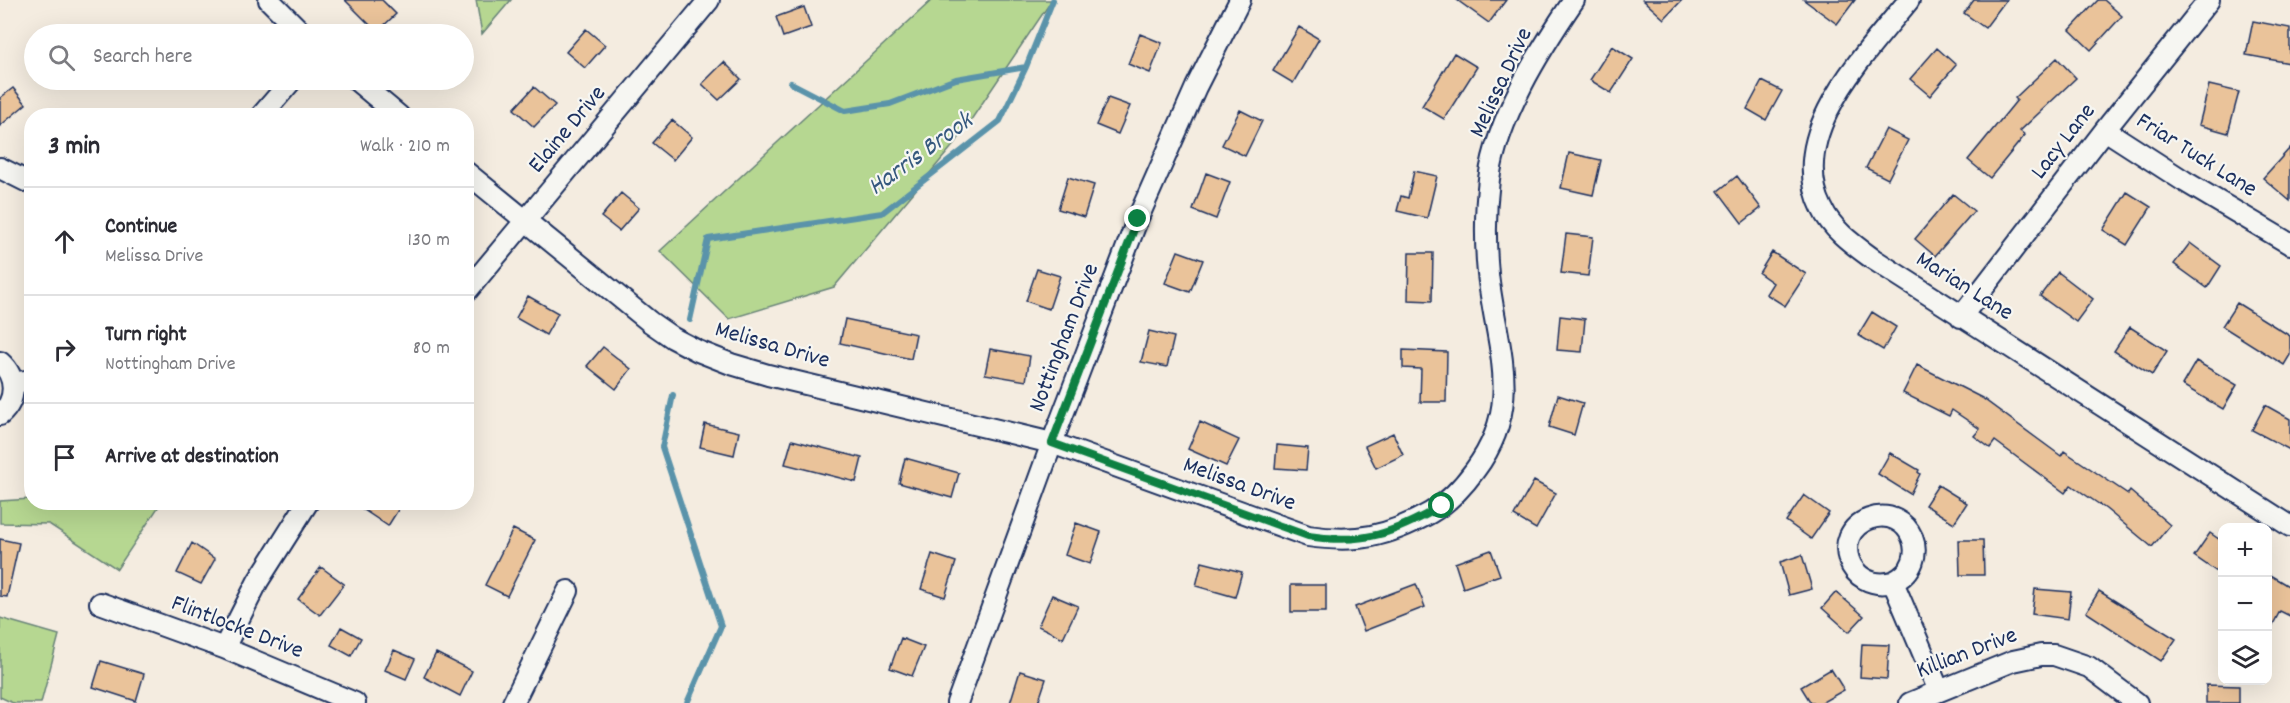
<!DOCTYPE html>
<html lang="en">
<head>
<meta charset="utf-8">
<style>
	:root { --surface:#fff; --page:#f7f7f7; --text:#2b2b33; --muted:#7c7c81; --line:#e1e1e2 }
	body { margin:0; font-family:Dekko,sans-serif; background:var(--page); color:var(--text) }
	.controls { position:absolute; right:18px; bottom:18px; display:grid; overflow:hidden; border-radius:12px; box-shadow:0 6px 24px #0002 }
	.controls button { width:54px; height:54px; display:grid; place-items:center; padding:0; border:0; border-bottom:2px solid var(--line); background:var(--surface); color:var(--text); font:30px sans-serif }
	.stop { position:absolute; width:18px; height:18px; margin:-14px; border:4px solid #0b8043; border-radius:50%; background:#fff }
	.stop.end { background:#0b8043; border-color:#fff; box-shadow:0 2px 6px #0008 }
	.list { margin:0; padding:0; list-style:none }
	h2 { display:flex; justify-content:space-between; align-items:center; height:78px; margin:0; padding:0 24px; font-size:26px }
	h2 small { font-size:20px; font-weight:400; color:var(--muted) }
	.list li { display:grid; grid-template-columns:39px 1fr auto; gap:18px; align-items:center; box-sizing:border-box; height:108px; padding:0 24px; border-top:2px solid var(--line) }
	.list b { display:block; font-size:22px; white-space:nowrap }
	.list p { margin:0; font-size:20px; white-space:nowrap; color:var(--muted) }
	.list em { font-size:20px; font-style:normal; color:var(--muted) }
	.icon { flex:none; width:33px; height:33px; fill:none; stroke:currentColor; stroke-width:2; stroke-linecap:round; stroke-linejoin:round }
	.map { position:relative; flex:none; width:2290px; height:703px; overflow:hidden }
	.search { position:absolute; background:var(--surface); box-shadow:0 6px 24px #0002; left:24px; top:24px; width:450px; height:66px; display:flex; align-items:center; gap:15px; box-sizing:border-box; padding:0 21px; border-radius:33px; color:var(--muted); font-size:22px }
	.panel { position:absolute; background:var(--surface); box-shadow:0 6px 24px #0002; left:24px; top:108px; width:450px; height:402px; border-radius:24px }
	.map>svg:first-child { display:block }
</style>
</head>
<body>
<div class="map">
<svg width="2290" height="703" viewBox="0 0 2290 703">
	<rect width="100%" height="100%" fill="#f4ece0"/>
	<filter id="ink" filterUnits="userSpaceOnUse"><feTurbulence type="fractalNoise" baseFrequency=".0167" numOctaves="2"/><feDisplacementMap in="SourceGraphic" scale="12" xChannelSelector="R" yChannelSelector="G"/><feConvolveMatrix kernelMatrix="1 2 1 2 8 2 1 2 1" color-interpolation-filters="sRGB"/></filter>
	<g filter="url(#ink)">
		<path fill="#b6d791" stroke="#688378" stroke-width="1.5" d="M476,0H511L482,34Z
			M932,0H1052L956,142L834,287L729,319L660,251Z
			M31,499L32,502L161,503L117,569L49,524L0,523V501Z
			M0,618L59,635L41,703H13L0,697Z"/>
		<g fill="none" stroke-linecap="round" stroke-linejoin="round">
			<path stroke="#5a93aa" stroke-width="6" d="M791,83L845,111L890,104L956,79L1026,67
				M690,320L708,239L882,213L1000,121L1026,67L1053,0
				M673,395L662,447L721,626L687,703"/>
		</g>
		<path fill="#eac39a" stroke="#1b2f5e" stroke-width="1.5" d="M345,0H382L396,14L377,32Z
			M1457,0H1506L1489,23Z
			M1643,0H1682L1664,19Z
			M1804,0H1855L1837,24Z
			M1974,0H2006L1985,28L1964,13Z
			M2098,0H2104L2122,16L2091,50L2070,30Z
			M804,7L811,27L783,37L776,17Z
			M2253,21L2290,28V63L2246,55Z
			M1299,27L1319,39L1293,83L1273,71Z
			M586,29L605,45L585,68L566,52Z
			M1140,34L1162,43L1150,73L1128,64Z
			M1612,46L1633,59L1611,93L1590,80Z
			M1937,48L1956,65L1930,96L1910,79Z
			M1454,53L1477,67L1444,119L1422,106Z
			M2057,58L2076,78L2020,131L2025,135L1990,178L1968,160L2017,100L2015,98Z
			M724,62L741,79L719,100L702,84Z
			M1762,81L1782,91L1766,120L1747,109Z
			M2209,85L2239,92L2228,133L2199,125Z
			M534,87L555,105L534,127L514,109Z
			M13,88L26,104L0,126V98Z
			M1108,98L1130,106L1118,134L1096,125Z
			M1240,110L1262,121L1245,156L1222,145Z
			M672,120L692,137L673,160L652,143Z
			M1886,129L1908,140L1888,179L1866,168Z
			M2290,148V201L2263,178Z
			M1569,153L1601,160L1593,195L1561,188Z
			M1414,171L1437,176L1427,218L1397,211L1401,196L1408,198Z
			M1206,173L1230,182L1216,219L1193,210Z
			M1737,176L1761,208L1742,223L1718,191Z
			M1068,177L1094,185L1084,217L1058,209Z
			M2127,192L2151,207L2127,245L2103,230Z
			M621,193L639,208L619,231L601,217Z
			M1953,194L1974,211L1935,256L1915,239Z
			M1566,234L1593,237L1588,276L1561,273Z
			M2190,243L2221,266L2207,288L2174,264Z
			M1178,251L1203,260L1190,292L1165,283Z
			M1772,252L1806,274L1785,306L1766,294L1773,283L1759,273Z
			M1409,253H1433L1432,301L1408,300Z
			M1037,269L1060,276L1049,309L1026,301Z
			M2058,272L2093,299L2076,322L2040,296Z
			M528,296L558,313L546,335L516,318Z
			M2237,303L2290,336V355L2284,365L2222,326Z
			M1872,312L1896,327L1883,350L1858,335Z
			M1560,316L1585,319L1582,352L1557,350Z
			M845,319L916,334L911,359L840,343Z
			M2130,327L2167,351L2152,375L2114,351Z
			M1149,331L1174,337L1167,367L1141,362Z
			M603,347L631,369L616,389L587,366Z
			M990,349L1030,356L1026,381L985,374Z
			M1403,350L1447,352L1446,402H1420L1421,369L1403,368Z
			M2196,361L2237,385L2223,409L2182,385Z
			M1917,365L1982,398L2061,456L2064,451L2128,494L2130,491L2170,525L2152,547L2106,509L2071,485L2065,493L1995,441L1990,448L1974,436L1980,429L1952,410L1949,416L1903,393Z
			M1558,395L1583,403L1574,435L1549,427Z
			M2265,405L2290,419V450L2252,430Z
			M1200,422L1239,440L1226,466L1188,449Z
			M705,424L739,432L734,455L700,447Z
			M1393,433L1403,455L1376,468L1365,446Z
			M792,440L862,458L856,482L785,464Z
			M1277,445L1308,448L1306,470L1275,468Z
			M1890,453L1919,470L1918,472L1920,474L1910,494L1878,474Z
			M905,458L959,473L952,498L899,483Z
			M1534,481L1556,493L1536,529L1514,516Z
			M1938,485L1967,503L1954,523L1925,505Z
			M1804,495L1829,513L1811,539L1786,521Z
			M352,502H403L388,526Z
			M1076,523L1101,532L1090,564L1065,555Z
			M513,529L535,540L507,596L485,585Z
			M2210,533L2223,542V576L2194,556Z
			M0,539L19,543L7,597L0,596Z
			M1959,540H1983L1984,575H1960Z
			M192,543L215,559L201,584L177,573Z
			M1491,550L1500,575L1463,588L1455,563Z
			M932,554L956,562L945,597L921,589Z
			M1802,555L1812,589L1789,595L1780,562Z
			M1202,562L1242,572L1235,597L1196,586Z
			M321,567L344,584L320,615L298,599Z
			M2268,574L2290,587V616L2280,611L2268,634Z
			M1416,584L1425,607L1364,631L1355,607Z
			M1291,585H1326V612H1291Z
			M2035,589L2071,592L2068,619L2032,614Z
			M2099,591L2176,639L2161,661L2086,612Z
			M1836,592L1864,616L1849,632L1822,608Z
			M1052,595L1078,606L1063,638L1038,626Z
			M341,627L361,638L351,656L331,645Z
			M901,638L924,647L912,676L890,668Z
			M1862,644L1889,645L1887,679L1860,677Z
			M394,650L415,659L406,679L385,670Z
			M436,653L472,671L460,696L424,677Z
			M101,661L144,674L136,701L93,687Z
			M1831,669L1844,690L1821,703H1811L1801,687Z
			M1020,671L1046,679L1038,703H1010Z
			M2206,685L2239,686V703H2206Z"/>
		<g fill="none" stroke-linecap="round" stroke-linejoin="round">
			<defs>
				<path id="minor" d="M269,0L303,34
					M1909,0C1867,53 1785,133 1822,208C1832,230 1854,245 1873,259L2290,526
					M356,80L399,116
					M261,116L292,80
					M2105,130L2184,181L2290,244
					M0,168L32,184
					M466,172L650,322L673,338L698,351L731,364L768,375L1052,443L1308,536C1356,543 1387,537 1430,513C1449,502 1462,488 1475,470C1525,403 1496,347 1488,274C1485,242 1485,211 1489,179C1497,118 1540,50 1574,0
					M466,292L709,0
					M1961,317L2105,130L2209,0
					M0,362C17,377 17,400 0,415
					M13,383L32,380
					M1893,582C1848,593 1829,534 1869,519C1910,504 1935,562 1893,582L1939,691
					M100,603L224,648L355,703
					M224,648L258,581L308,502
					M513,703L568,591
					M957,703L1052,443L1138,218L1196,87L1240,0
					M1910,703L2013,661L2041,655H2054L2089,667L2137,703"/>
			</defs>
			<use href="#minor" stroke="#1b2f5e" stroke-width="24"/>
			<use href="#minor" stroke="#f6f6f2" stroke-width="20"/>
		</g>
	</g>
	<g fill="none" stroke-linecap="round" stroke-linejoin="round" filter="url(#ink)">
		<path stroke="#0b8043" stroke-width="8" d="M1138,219L1052,443L1308,536C1364,545 1394,533 1442,506"/>
	</g>
	<g text-anchor="middle" dominant-baseline="central" stroke-width="4.5" stroke-linejoin="round" paint-order="stroke">
		<g font-size="24" fill="#1b2f5e" stroke="#f6f6f2">
			<text transform="translate(1502 83) rotate(-65)">Melissa Drive</text>
			<text transform="translate(568 130) rotate(-50)">Elaine Drive</text>
			<text transform="translate(2064 142) rotate(-52)">Lacy Lane</text>
			<text transform="translate(2196 156) rotate(32)">Friar Tuck Lane</text>
			<text transform="translate(1964 287) rotate(32)">Marian Lane</text>
			<text transform="translate(1065 338) rotate(-69)">Nottingham Drive</text>
			<text transform="translate(772 346) rotate(16)">Melissa Drive</text>
			<text transform="translate(1239 485) rotate(20)">Melissa Drive</text>
			<text transform="translate(237 628) rotate(21)">Flintlocke Drive</text>
			<text transform="translate(1967 654) rotate(-21)">Killian Drive</text>
		</g>
		<g font-size="26" font-style="italic" fill="#35587e" stroke="#f6f6f2">
			<text transform="translate(921 155) rotate(-36)">Harris Brook</text>
		</g>
	</g>
</svg>
<div class="controls">
<button>+</button>
<button>−</button>
<button><svg class="icon" aria-label="layers" viewBox="0 0 24 24"><path d="M12 4l9 5-9 5-9-5zM3 14l9 5 9-5"/></svg></button>
</div>
<div class="stop" style="left:1442px;top:506px"></div>
<div class="stop end" style="left:1138px;top:219px"></div>
<div class="search"><svg class="icon" aria-label="search" viewBox="0 0 24 24"><circle cx="10" cy="10" r="6"/><path d="M15 15l6 6"/></svg>Search here</div>
<section class="panel">
<h2>3 min<small>Walk · 210 m</small></h2>
<ul class="list">
<li><svg class="icon" aria-label="ahead" viewBox="0 0 24 24"><path d="M12 20V5M6 11l6-6 6 6"/></svg><div><b>Continue</b><p>Melissa Drive</p></div><em>130 m</em></li>
<li><svg class="icon" aria-label="right" viewBox="0 0 24 24"><path d="M7 20v-9h11M14 6l5 5-5 5"/></svg><div><b>Turn right</b><p>Nottingham Drive</p></div><em>80 m</em></li>
<li><svg class="icon" aria-label="arrive" viewBox="0 0 24 24"><path d="M6 21V4h12l-3 4 3 4H6"/></svg><div><b>Arrive at destination</b></div></li>
</ul>
</section>
</div>
</body>
</html>
